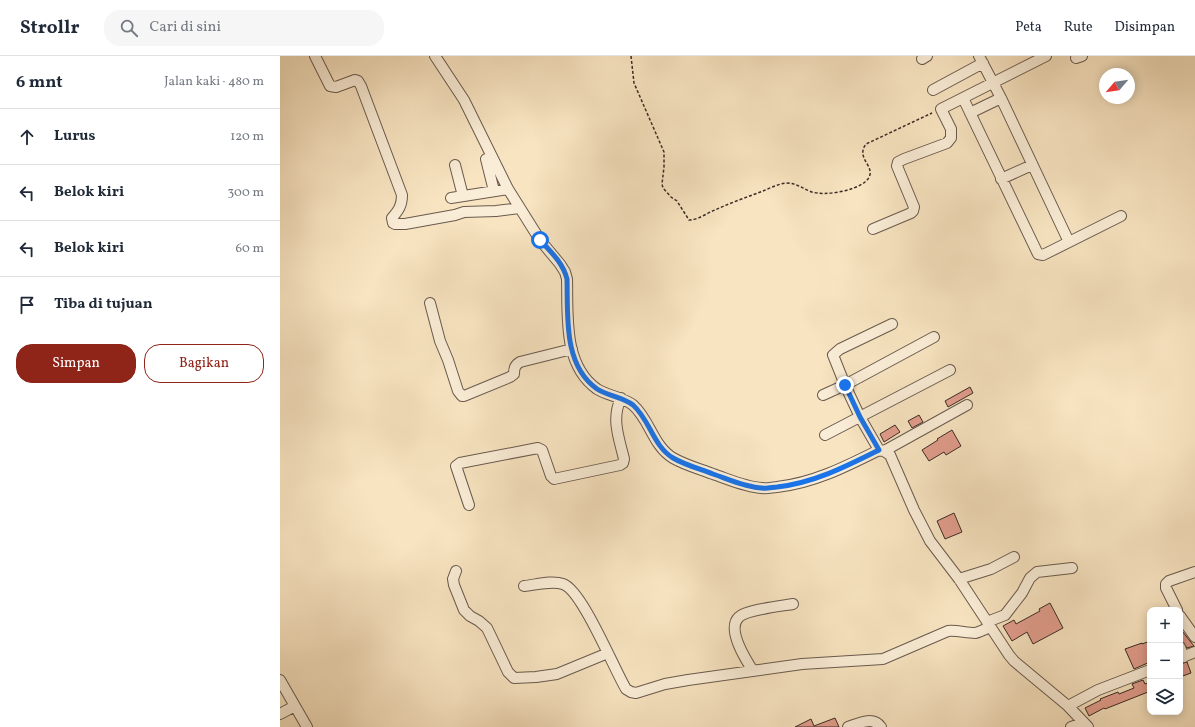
<!DOCTYPE html>
<html lang="id">
<head>
<meta charset="utf-8">
<style>
	:root { --surface:#fff; --page:#f6f6f7; --text:#1f2937; --muted:#747a83; --line:#e0e1e3; --accent:#8f2418 }
	body { margin:0; font-family:Vollkorn,serif; background:var(--page); color:var(--text) }
	.controls { position:absolute; right:12px; bottom:12px; display:grid; overflow:hidden; border-radius:8px; box-shadow:0 2px 10px #0003 }
	.controls button { width:36px; height:36px; display:grid; place-items:center; padding:0; border:0; border-bottom:1px solid var(--line); background:var(--surface); color:var(--text); font:20px sans-serif }
	.compass { position:absolute; left:819px; top:12px; width:36px; height:36px; border-radius:50%; background:var(--surface); box-shadow:0 2px 10px #0003; rotate:241deg }
	.stop { position:absolute; width:12px; height:12px; margin:-9px; border:3px solid #1a73e8; border-radius:50%; background:#fff }
	.stop.end { background:#1a73e8; border-color:#fff; box-shadow:0 1px 4px #0008 }
	.list { margin:0; padding:0; list-style:none }
	h2 { display:flex; justify-content:space-between; align-items:center; height:52px; margin:0; padding:0 16px; font-size:17px }
	h2 small { font-size:13px; font-weight:400; color:var(--muted) }
	.list li { display:grid; grid-template-columns:26px 1fr auto; gap:12px; align-items:center; box-sizing:border-box; height:56px; padding:0 16px; border-top:1px solid var(--line) }
	.list b { display:block; font-size:15px; white-space:nowrap }
	.list em { font-size:13px; font-style:normal; color:var(--muted) }
	.actions { display:flex; gap:8px; padding:12px 16px }
	.actions a { flex:1; padding:9px 0; border:1px solid var(--accent); border-radius:16px; text-align:center; font-size:14px; color:var(--accent) }
	.actions .main { background:var(--accent); color:#fff }
	.icon { flex:none; width:22px; height:22px; fill:none; stroke:currentColor; stroke-width:2; stroke-linecap:round; stroke-linejoin:round }
	.map { position:relative; flex:none; width:915px; height:671px; overflow:hidden }
	header { display:flex; align-items:center; gap:24px; box-sizing:border-box; height:56px; padding:0 20px; background:var(--surface); border-bottom:1px solid var(--line) }
	header strong { font-size:19px }
	nav { display:flex; gap:22px; margin-inline-start:auto; font-size:14px }
	.search { width:280px; height:36px; background:var(--page); display:flex; align-items:center; gap:10px; box-sizing:border-box; padding:0 14px; border-radius:16px; color:var(--muted); font-size:15px }
	main { display:flex }
	aside { flex:1; background:var(--surface) }
	.map>svg:first-child { display:block }
</style>
</head>
<body>
<header>
<strong>Strollr</strong>
<div class="search"><svg class="icon" aria-label="search" viewBox="0 0 24 24"><circle cx="10" cy="10" r="6"/><path d="M15 15l6 6"/></svg>Cari di sini</div>
<nav><a>Peta</a><a>Rute</a><a>Disimpan</a></nav>
</header>
<main>
<aside>
<h2>6 mnt<small>Jalan kaki · 480 m</small></h2>
<ul class="list">
<li><svg class="icon" aria-label="ahead" viewBox="0 0 24 24"><path d="M12 20V5M6 11l6-6 6 6"/></svg><div><b>Lurus</b></div><em>120 m</em></li>
<li><svg class="icon" aria-label="left" viewBox="0 0 24 24"><path d="M17 20v-9H6M10 6l-5 5 5 5"/></svg><div><b>Belok kiri</b></div><em>300 m</em></li>
<li><svg class="icon" aria-label="left" viewBox="0 0 24 24"><path d="M17 20v-9H6M10 6l-5 5 5 5"/></svg><div><b>Belok kiri</b></div><em>60 m</em></li>
<li><svg class="icon" aria-label="arrive" viewBox="0 0 24 24"><path d="M6 21V4h12l-3 4 3 4H6"/></svg><div><b>Tiba di tujuan</b></div></li>
</ul>
<div class="actions"><a class="main">Simpan</a><a>Bagikan</a></div>
</aside>
<div class="map">
<svg width="915" height="671" viewBox="0 0 915 671">
	<rect width="100%" height="100%" fill="#f8e4c1"/>
	<filter id="stains"><feTurbulence type="fractalNoise" baseFrequency=".005" numOctaves="4"/><feColorMatrix values="0 0 0 0 .2 0 0 0 0 .09 0 0 0 0 .02 0 0 0 .5 -.17"/></filter>
	<radialGradient id="worn" r=".72"><stop offset=".6" stop-color="#630" stop-opacity="0"/><stop offset="1" stop-color="#630" stop-opacity=".3"/></radialGradient>
	<path fill="#e39e8e" stroke="#392c26" d="M690,331L693,337L668,351L665,345Z
		M639,359L643,366L632,372L628,365Z
		M615,369L620,376L604,386L600,378Z
		M672,374L681,390L666,399L664,396L649,405L642,394L658,384L657,383Z
		M674,457L682,476L665,483L657,465Z
		M770,547L783,572L753,588L747,576L732,585L723,570L734,564L736,568L760,555L759,553Z
		M900,575H902L914,590L907,592L902,585Z
		M870,585V606L854,613L845,593L862,587V588Z
		M907,606L911,617L900,621V608Z
		M863,624L865,628L870,626V633L868,635V636L825,653L824,652L809,660L805,652L821,644L820,643L838,636L839,638L854,632L852,628Z
		M555,662L559,671H515L531,663L534,670Z"/>
	<g fill="none" stroke-linecap="round" stroke-linejoin="round">
		<defs>
			<path id="minor" d="M35,0L50,30L56,31L75,24L78,25L81,30L122,139C122,149 119,154 112,162L113,167L115,168H125L175,159L184,156L216,155L240,152
				M155,0L184,44L228,133L260,184L280,208L285,216L287,223C288,260 283,309 317,333C328,340 343,341 353,349C370,364 373,390 393,402C405,409 420,413 433,418C448,423 465,431 482,432C487,433 493,431 497,431C534,427 567,410 599,394L604,395L687,349
				M699,0L721,42L789,186
				M796,2L802,0
				M642,3L647,0
				M653,34L703,7
				M683,42L758,198L763,199L841,160
				M690,57L721,42
				M206,103L214,135
				M175,109L183,140
				M721,123L752,109
				M171,142L228,133
				M593,173L631,157L633,155L634,151L617,110L618,106L624,103L667,87L671,82V73L661,53L766,0
				M150,247L160,285L168,304L178,335L182,340H184L230,321L234,318C234,312 235,309 240,306L292,293
				M543,339L565,329L553,299L560,293L612,268
				M545,379L670,314
				M599,394L580,361L565,329L654,281
				M604,395L610,399L634,454L650,485L679,523L729,599L734,605L788,650L808,671
				M189,449L176,410L180,407L258,392L262,394L271,420L274,423L340,409L343,407L344,403C339,382 331,363 341,342
				M176,515L173,523L174,529L184,554L190,560L199,565L207,572L228,616L234,622L256,621L277,618L328,597
				M679,523L711,513L734,501
				M244,530C255,529 272,524 283,528C302,534 334,613 346,633L351,636L356,637L385,628L408,624L522,608L603,603L668,575C677,574 686,577 695,577C700,576 705,573 710,571
				M897,554L886,532V528L889,525L915,516
				M900,560L915,581
				M707,566L725,559L742,537L750,522L757,516L792,512
				M900,591L904,601
				M900,602L915,596
				M473,615C466,604 446,573 459,561C466,554 501,550 513,548
				M0,624L27,671
				M788,650L818,634L870,614
				M0,658L15,650
				M568,671C579,667 593,660 601,671
				M791,671L803,667"/>
		</defs>
		<use href="#minor" stroke="#695a4d" stroke-width="12"/>
		<path stroke="#392c26" stroke-width="1.5" stroke-dasharray="3 2" stroke-linecap="butt" d="M351,0L354,27L384,96V111L382,128L383,132L391,141L397,145L409,164C418,164 427,157 435,154C450,147 467,141 483,135C490,132 498,128 506,127C517,127 523,133 532,136C545,140 574,135 585,126C601,112 574,104 586,88L652,57"/>
		<use href="#minor" stroke="#faedd7" stroke-width="10"/>
	</g>
	<g fill="none" stroke-linecap="round" stroke-linejoin="round">
		<path stroke="#1a73e8" stroke-width="5" d="M260,184C271,196 283,207 287,223C288,260 283,309 317,333C328,340 343,341 353,349C370,364 373,390 393,402C405,409 420,413 433,418C448,423 465,431 482,432C487,433 493,431 497,431C534,427 567,410 599,394L580,361L565,329"/>
	</g>
	<rect width="100%" height="100%" filter="url(#stains)"/>
	<rect width="100%" height="100%" fill="url(#worn)"/>
</svg>
<div class="controls">
<button>+</button>
<button>−</button>
<button><svg class="icon" aria-label="layers" viewBox="0 0 24 24"><path d="M12 4l9 5-9 5-9-5zM3 14l9 5 9-5"/></svg></button>
</div>
<svg class="compass" viewBox="-18 -18 36 36"><path d="M0-13l5 13h-10z" fill="#e53935"/><path d="M0 13l5-13h-10z" fill="#747a83"/></svg>
<div class="stop" style="left:260px;top:184px"></div>
<div class="stop end" style="left:565px;top:329px"></div>
</div>
</main>
</body>
</html>
